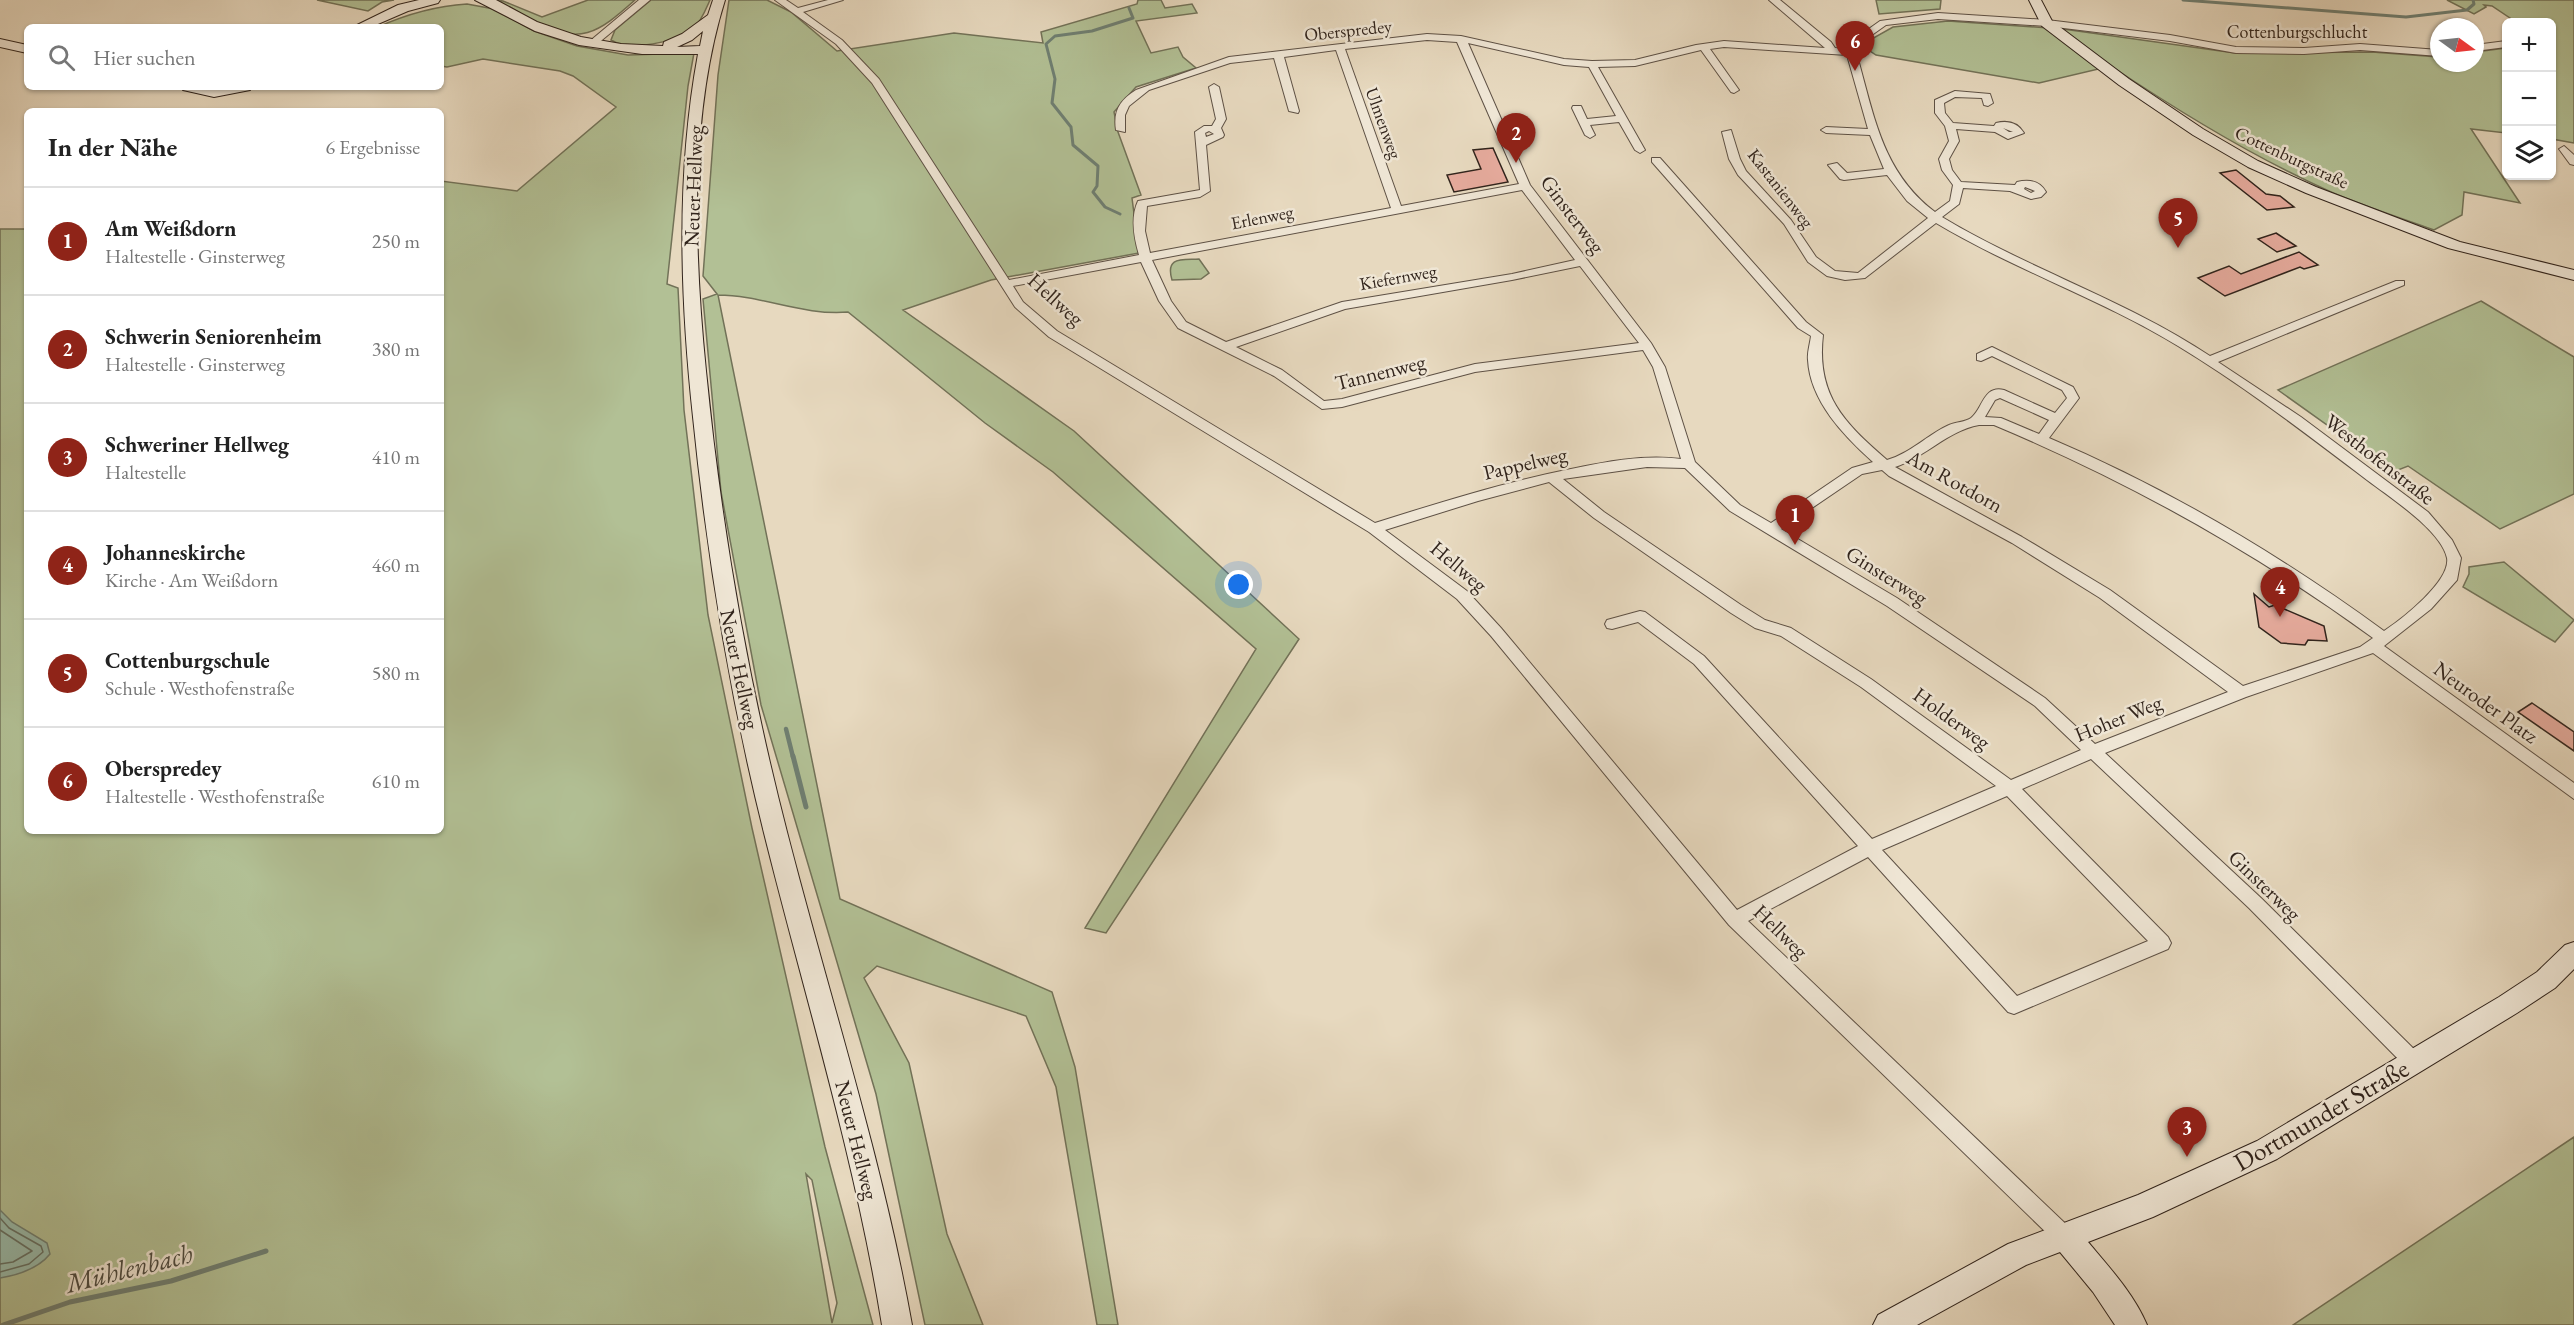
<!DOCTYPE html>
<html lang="de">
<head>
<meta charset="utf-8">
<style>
	:root { --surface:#fff; --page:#f2f2f2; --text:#222; --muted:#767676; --line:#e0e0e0; --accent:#8f2418 }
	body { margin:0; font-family:"EB Garamond",serif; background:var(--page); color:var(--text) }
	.controls { position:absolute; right:18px; top:18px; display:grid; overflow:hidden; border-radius:9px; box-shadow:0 2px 4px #0004 }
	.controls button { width:54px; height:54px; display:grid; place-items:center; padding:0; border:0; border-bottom:2px solid var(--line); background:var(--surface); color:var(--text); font:30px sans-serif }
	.compass { position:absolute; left:2430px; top:18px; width:54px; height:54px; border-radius:50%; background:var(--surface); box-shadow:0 2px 4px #0004; rotate:105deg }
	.you { position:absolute; left:1239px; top:585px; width:21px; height:21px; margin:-15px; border:4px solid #fff; border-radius:50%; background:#1a73e8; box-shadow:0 0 0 9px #1a73e833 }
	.badge { display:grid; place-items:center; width:39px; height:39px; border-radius:50%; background:var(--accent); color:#fff; font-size:20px; font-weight:700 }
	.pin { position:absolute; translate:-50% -50px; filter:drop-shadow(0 2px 3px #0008) }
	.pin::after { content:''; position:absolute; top:32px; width:21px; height:18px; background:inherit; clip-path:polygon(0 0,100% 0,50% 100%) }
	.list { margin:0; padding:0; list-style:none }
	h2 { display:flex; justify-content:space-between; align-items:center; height:78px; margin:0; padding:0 24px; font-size:26px }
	h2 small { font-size:20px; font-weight:400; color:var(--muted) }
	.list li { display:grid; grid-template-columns:39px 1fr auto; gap:18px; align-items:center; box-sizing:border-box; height:108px; padding:0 24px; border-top:2px solid var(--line) }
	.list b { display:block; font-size:22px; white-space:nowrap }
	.list p { margin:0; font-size:20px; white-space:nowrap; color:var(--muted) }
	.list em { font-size:20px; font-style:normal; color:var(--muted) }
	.icon { flex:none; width:33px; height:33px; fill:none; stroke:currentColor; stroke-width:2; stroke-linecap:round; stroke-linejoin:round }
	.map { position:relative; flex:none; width:2574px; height:1325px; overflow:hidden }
	.search { position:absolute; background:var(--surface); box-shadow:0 2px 4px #0004; left:24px; top:24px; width:420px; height:66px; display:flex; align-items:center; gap:15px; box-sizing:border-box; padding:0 21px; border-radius:9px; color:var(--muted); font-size:22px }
	.panel { position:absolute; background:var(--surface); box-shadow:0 2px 4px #0004; left:24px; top:108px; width:420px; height:726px; border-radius:9px }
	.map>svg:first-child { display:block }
</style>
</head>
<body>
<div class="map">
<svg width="2574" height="1325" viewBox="0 0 2574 1325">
	<rect width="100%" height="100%" fill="#e7d9bf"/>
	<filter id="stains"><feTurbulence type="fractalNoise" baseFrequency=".00333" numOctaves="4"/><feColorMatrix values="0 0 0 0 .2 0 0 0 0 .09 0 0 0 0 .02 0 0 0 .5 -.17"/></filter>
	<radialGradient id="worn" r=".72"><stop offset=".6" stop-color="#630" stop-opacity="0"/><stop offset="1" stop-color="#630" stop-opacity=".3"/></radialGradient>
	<path fill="#b2c095" stroke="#727258" stroke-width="1.5" fill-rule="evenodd" d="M317,0H394L382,2L368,11Z
		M496,0L503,1L542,17L588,0H635C598,33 580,47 532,20C520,14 509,5 496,0Z
		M651,0H710C706,9 701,22 693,29C676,42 630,52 611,40L615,30Z
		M729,0H767L791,12L837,51L954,33L1043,43L1041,32L1137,4L1138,0H1161L1165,8L1192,4L1197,13L1136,21L1151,53L1178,47L1183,57L1196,68L1136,87L1114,112L1118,132L1141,195L1132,198L1139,253L991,280L903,310L1074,431L1299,639L1106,933L1085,928L1256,649L1053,472L985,423L848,312C803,316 762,295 718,295L840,899L1052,992L1075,1067L1118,1325H1097L1056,1087L1026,1016L877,966L864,978L909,1063L947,1234L983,1325H925L876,1094L761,705L721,492L703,299L717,294L703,276L718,75Z
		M1876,0H1941L1940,9L1879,14Z
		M2447,0H2574V143L2552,139V22H2516L2492,6L2484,5L2486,7L2474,14Z
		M467,4L494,9L534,31L577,46L628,55L694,53L688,86L667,284L678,288L684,410L708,615L752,828L825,1147L873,1325H0V229H27V831H441V181L517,191L616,107L573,76L560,71L483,59L447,67L441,66V27H378C407,14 436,6 467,4ZM806,1174L812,1180L837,1303L832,1323Z
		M1948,21L2063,29L2235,53L2372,52L2439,57V63H2475V52L2506,48V133L2471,129L2520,203L2464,192L2462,215L2434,230C2400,218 2364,206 2331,192C2253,157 2181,113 2111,66L2039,83L1876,55L1861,45L1893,27Z
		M1199,259L1209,273L1201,279L1172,280C1165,256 1182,260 1199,259Z
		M2481,301L2574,357V494L2500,529L2408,466L2393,472L2278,390Z
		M2504,562L2574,620L2555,642L2463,587L2469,574V567Z
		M2574,1137V1325H2293Z"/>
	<path fill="#98bbab" stroke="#6f7f72" stroke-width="1.5" d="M0,1210L12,1222L47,1243L50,1254C38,1269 18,1275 0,1278Z"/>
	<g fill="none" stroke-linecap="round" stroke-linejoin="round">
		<path stroke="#647064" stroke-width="1.5" d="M0,1218L9,1228L41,1246L43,1252L29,1264L0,1272
			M0,1230L32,1251L13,1262L0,1264"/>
		<path stroke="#6f7f72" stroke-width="3" d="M2183,0L2406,17L2467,10L2474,4L2473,0
			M1120,214L1105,207L1093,192L1097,186L1098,166L1073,145L1071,127L1052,103L1055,79L1046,44L1055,36L1092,31L1133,18L1129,8"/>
		<path stroke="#6f7f72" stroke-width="4.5" d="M786,729L793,757"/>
		<path stroke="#6f7f72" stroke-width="5" d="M793,756L806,807
			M3,1325L70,1302L171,1281L266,1251"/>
	</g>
	<path fill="#e5aa9c" stroke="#31241c" stroke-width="1.5" d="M1493,148L1508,182L1454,192L1447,175L1481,169L1473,150Z
		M2236,170L2266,194L2280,196L2294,207L2267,210L2220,173Z
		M2276,233L2296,246L2277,252L2258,239Z
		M2299,252L2318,265L2304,269L2300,267L2225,296L2198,278L2229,266L2241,274Z
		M2254,594L2269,607L2275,605L2324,626L2327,641L2308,640L2305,645L2281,643L2259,627Z
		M2532,703L2574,732V751L2518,712Z"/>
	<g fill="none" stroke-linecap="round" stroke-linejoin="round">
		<defs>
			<path id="street" d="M639,0H650L596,45H590V41Z
				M775,0H786L798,8L828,0H843L803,12L842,40L879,79L1009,280L1139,255C1134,238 1130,218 1138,201L1200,190L1195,132L1204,126H1212L1216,119L1209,87L1214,84L1219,87L1226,119L1221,128L1224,135L1223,137L1206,145L1210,191L1200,197L1147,206L1145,231L1150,253L1391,208L1336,50L1284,57L1299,111L1298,113L1289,111L1274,58L1230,63L1149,90L1129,106L1125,115V132L1116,130C1113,111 1120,100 1136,90L1229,57L1427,34L1461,36L1564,59L1592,61L1635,60L1696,45L1724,41L1825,48L1769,0H1780L1831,42L1835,48L1848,49L1856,38L1880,21L1938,13L2047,20L2170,35L2236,47L2304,48L2360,44L2439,50V56L2360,50L2304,54L2236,53L2170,41L2047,26L1938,19L1886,25L1862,42L1856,52C1874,114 1881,171 1935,212L1950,201L1953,185L1942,170L1939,159L1949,141L1945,126L1935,113V100L1955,91L1990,94L1993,103L1988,106L1984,105L1982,98L1955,97L1944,103L1945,113L1953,123L1994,126L1996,123C2008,120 2018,123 2024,133L2008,139L1995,132L1956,129L1959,141L1949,159L1952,170L1961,182L2015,185L2017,182C2029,179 2040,181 2046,192L2041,197L2031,199L2010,191L1963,188L1959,204L1942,217C2028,269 2126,300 2210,356L2396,281H2404V285L2218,362L2301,417L2428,512L2452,540L2461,558L2457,580L2431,609L2384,646L2574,783V799L2373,653L2246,697L2105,753L2261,898L2420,1055L2422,1061L2420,1067L2413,1070L2406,1067L2249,908L2091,759L2022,789L2168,937L2171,943L2168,949L2014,1014L2008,1012L1868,857L1748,921L2071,1229L2074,1236L2071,1243L2064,1246L2057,1243L1729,925L1491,636L1457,599L1369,532L1049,337L1015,307L872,83L836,44ZM1427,40L1457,42L1519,184L1401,206L1345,49ZM1468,43L1564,65L1589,67L1616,116L1587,119L1581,106H1573L1572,108L1585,135L1590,138L1595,135L1590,125L1619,122L1635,150L1640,153L1645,150L1598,67L1635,66L1701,50L1731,92L1734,93L1739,90L1710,49L1724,47L1847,55L1868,129L1826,127L1821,130L1826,133L1870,135L1884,169L1847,173L1837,163L1828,165L1840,179L1844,180L1887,175L1907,201L1928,218L1858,273L1835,271L1816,257L1791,220L1746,171L1740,159L1731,130L1722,132L1729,159L1738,175L1784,224L1808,262L1827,276L1845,280L1865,278L1936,223C2013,269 2101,299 2178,346C2244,386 2305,433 2367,480C2388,496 2441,530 2447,558C2451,581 2402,619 2384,631C2280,555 2169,489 2049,438L2079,398L2073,387L1992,347L1977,354V360L1981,361L1992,356L2062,390L2067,398L2055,413L2004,390C1983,385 1983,409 1971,418C1966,422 1955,422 1949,425C1927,435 1911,453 1887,460C1844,423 1816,395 1823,335L1806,322L1660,158H1652V162L1798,328L1811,336C1810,344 1807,353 1808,360C1810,401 1844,436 1873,462L1852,468L1771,523L1740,505L1695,462L1665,367L1651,343L1530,185ZM2003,128L2013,132H2009ZM1209,131L1214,134L1206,137L1205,133ZM2025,187L2035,191L2031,193L2024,189ZM1522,190L1575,260L1512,274L1342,302L1226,342L1186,322L1171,301L1152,260ZM1141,262L1159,301L1178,328L1274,376L1322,409L1342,407L1475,372L1643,350L1653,367L1681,459C1643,454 1603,462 1566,470C1502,483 1438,503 1375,523L1057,331L1023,302L1013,286ZM1580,266L1639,343L1475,364L1342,399L1324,401L1282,370L1236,347L1345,309L1512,280ZM2000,398L2049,420L2039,434L2001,418L1985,417L1995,400ZM1979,425H1994C2130,482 2255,552 2373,638L2360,647L2243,686L2110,590L2022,537L1895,467C1926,457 1947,431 1979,425ZM1647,467L1685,468L1730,511L1887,606L2035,706L2081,750L2011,780L1871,679L1791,628L1765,620L1741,605L1604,512L1563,479ZM1882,470L1889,476L2012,543L2100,598L2228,692L2095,744L2045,698L1897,598L1781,529L1862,474ZM1549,482L1594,518L1731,613L1755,628L1781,636L1861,687L1996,786L1872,839L1704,656L1645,612L1640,611L1607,620L1605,624L1607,628L1612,629L1638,622L1694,664L1858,846L1737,910L1501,628L1467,591L1385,530L1478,501ZM2007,796L2148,941L2017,996L1882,850Z
				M2506,41V47L2475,51V45Z
				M2564,146L2574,155V165L2570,164L2559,149Z"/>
			<path id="secondary" d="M419,0H440L438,3L408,11L371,27H353L398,5Z
				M475,0H496L537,22L581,37L621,44L663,46L664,42L682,34L708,15L713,0H725C689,115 694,252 706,371C721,525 748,681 787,832C829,996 882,1157 912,1325H882C855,1158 805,997 764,833C730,697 707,556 693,417C680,297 676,173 698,54H642L579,45L535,31ZM703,31L700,46L677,47L692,40Z
				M2029,0H2041L2052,21L2129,79L2203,129L2258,161L2316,187L2460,242L2574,270V280L2448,248L2306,193L2248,167L2193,135L2119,85L2042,26Z
				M0,39L27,45V53L0,47Z
				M181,87L214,89L252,87L250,90L214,97L183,90Z
				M2574,942V969L2555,988L2517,1013L2277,1159L2153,1217L2088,1242C2109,1267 2134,1294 2147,1325H2115L2093,1292L2060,1252L2026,1265L1917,1325H1873L1878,1315L2008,1244L2138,1195L2257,1141L2499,997L2537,972L2565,945Z"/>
		</defs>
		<use href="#street" stroke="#5e5145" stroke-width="2"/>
		<use href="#secondary" stroke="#31241c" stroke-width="2"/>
		<use href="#street" fill="#efe6d5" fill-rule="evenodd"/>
		<use href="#secondary" fill="#efe6d5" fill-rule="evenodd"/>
	</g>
	<g text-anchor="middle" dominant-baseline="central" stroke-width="5" stroke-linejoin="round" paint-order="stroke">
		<g font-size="18" fill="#31241c" stroke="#efe6d5">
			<text transform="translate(1348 30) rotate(-6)">Oberspredey</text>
			<text x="2297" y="31">Cottenburgschlucht</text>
			<text transform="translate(1384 123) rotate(70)">Ulmenweg</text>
			<text transform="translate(2292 157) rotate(25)">Cottenburgstraße</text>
			<text transform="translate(1781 188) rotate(52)">Kastanienweg</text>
			<text transform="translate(1262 217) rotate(-11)">Erlenweg</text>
			<text transform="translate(1398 277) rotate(-10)">Kiefernweg</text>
		</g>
		<g font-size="21" fill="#31241c" stroke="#efe6d5">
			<text transform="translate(693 186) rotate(-88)">Neuer Hellweg</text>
			<text transform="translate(1573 214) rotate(53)">Ginsterweg</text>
			<text transform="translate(1056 299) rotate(42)">Hellweg</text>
			<text transform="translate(1380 372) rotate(-14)">Tannenweg</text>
			<text transform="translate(2380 459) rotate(38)">Westhofenstraße</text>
			<text transform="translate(1525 463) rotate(-13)">Pappelweg</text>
			<text transform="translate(1955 481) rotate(29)">Am Rotdorn</text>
			<text transform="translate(1459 566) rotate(40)">Hellweg</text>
			<text transform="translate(1887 575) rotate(32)">Ginsterweg</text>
			<text transform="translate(740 669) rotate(78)">Neuer Hellweg</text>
			<text transform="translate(2486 702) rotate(36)">Neuroder Platz</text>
			<text transform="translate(1952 718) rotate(36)">Holderweg</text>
			<text transform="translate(2118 718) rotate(-22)">Hoher Weg</text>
			<text transform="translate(2265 885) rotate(44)">Ginsterweg</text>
			<text transform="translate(1781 931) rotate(44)">Hellweg</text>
			<text transform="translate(857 1140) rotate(76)">Neuer Hellweg</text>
		</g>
		<g font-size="26" fill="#31241c" stroke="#efe6d5">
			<text transform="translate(2321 1115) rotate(-30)">Dortmunder Straße</text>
		</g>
		<g font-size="27" font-style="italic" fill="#4b4a40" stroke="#efe6d5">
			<text transform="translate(129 1268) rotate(-14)">Mühlenbach</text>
		</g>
	</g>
	<rect width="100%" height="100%" filter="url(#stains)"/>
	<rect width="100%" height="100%" fill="url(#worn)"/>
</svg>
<div class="controls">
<button>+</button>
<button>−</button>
<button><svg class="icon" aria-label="layers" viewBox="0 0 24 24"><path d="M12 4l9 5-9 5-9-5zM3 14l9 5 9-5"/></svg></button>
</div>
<svg class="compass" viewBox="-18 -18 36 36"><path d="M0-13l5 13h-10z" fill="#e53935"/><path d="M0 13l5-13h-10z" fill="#767676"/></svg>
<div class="you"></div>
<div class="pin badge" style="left:1795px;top:545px">1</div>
<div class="pin badge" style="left:1516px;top:163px">2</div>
<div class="pin badge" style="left:2187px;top:1157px">3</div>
<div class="pin badge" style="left:2280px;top:617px">4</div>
<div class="pin badge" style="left:2178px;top:248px">5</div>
<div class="pin badge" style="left:1855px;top:71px">6</div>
<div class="search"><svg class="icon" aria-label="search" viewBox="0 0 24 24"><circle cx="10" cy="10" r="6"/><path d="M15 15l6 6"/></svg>Hier suchen</div>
<section class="panel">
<h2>In der Nähe<small>6 Ergebnisse</small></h2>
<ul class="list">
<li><span class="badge">1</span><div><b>Am Weißdorn</b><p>Haltestelle · Ginsterweg</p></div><em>250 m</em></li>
<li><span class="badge">2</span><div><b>Schwerin Seniorenheim</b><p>Haltestelle · Ginsterweg</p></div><em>380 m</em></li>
<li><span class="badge">3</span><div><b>Schweriner Hellweg</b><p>Haltestelle</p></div><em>410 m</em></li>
<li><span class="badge">4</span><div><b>Johanneskirche</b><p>Kirche · Am Weißdorn</p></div><em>460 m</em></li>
<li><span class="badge">5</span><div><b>Cottenburgschule</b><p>Schule · Westhofenstraße</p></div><em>580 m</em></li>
<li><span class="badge">6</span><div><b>Oberspredey</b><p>Haltestelle · Westhofenstraße</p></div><em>610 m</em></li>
</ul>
</section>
</div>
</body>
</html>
